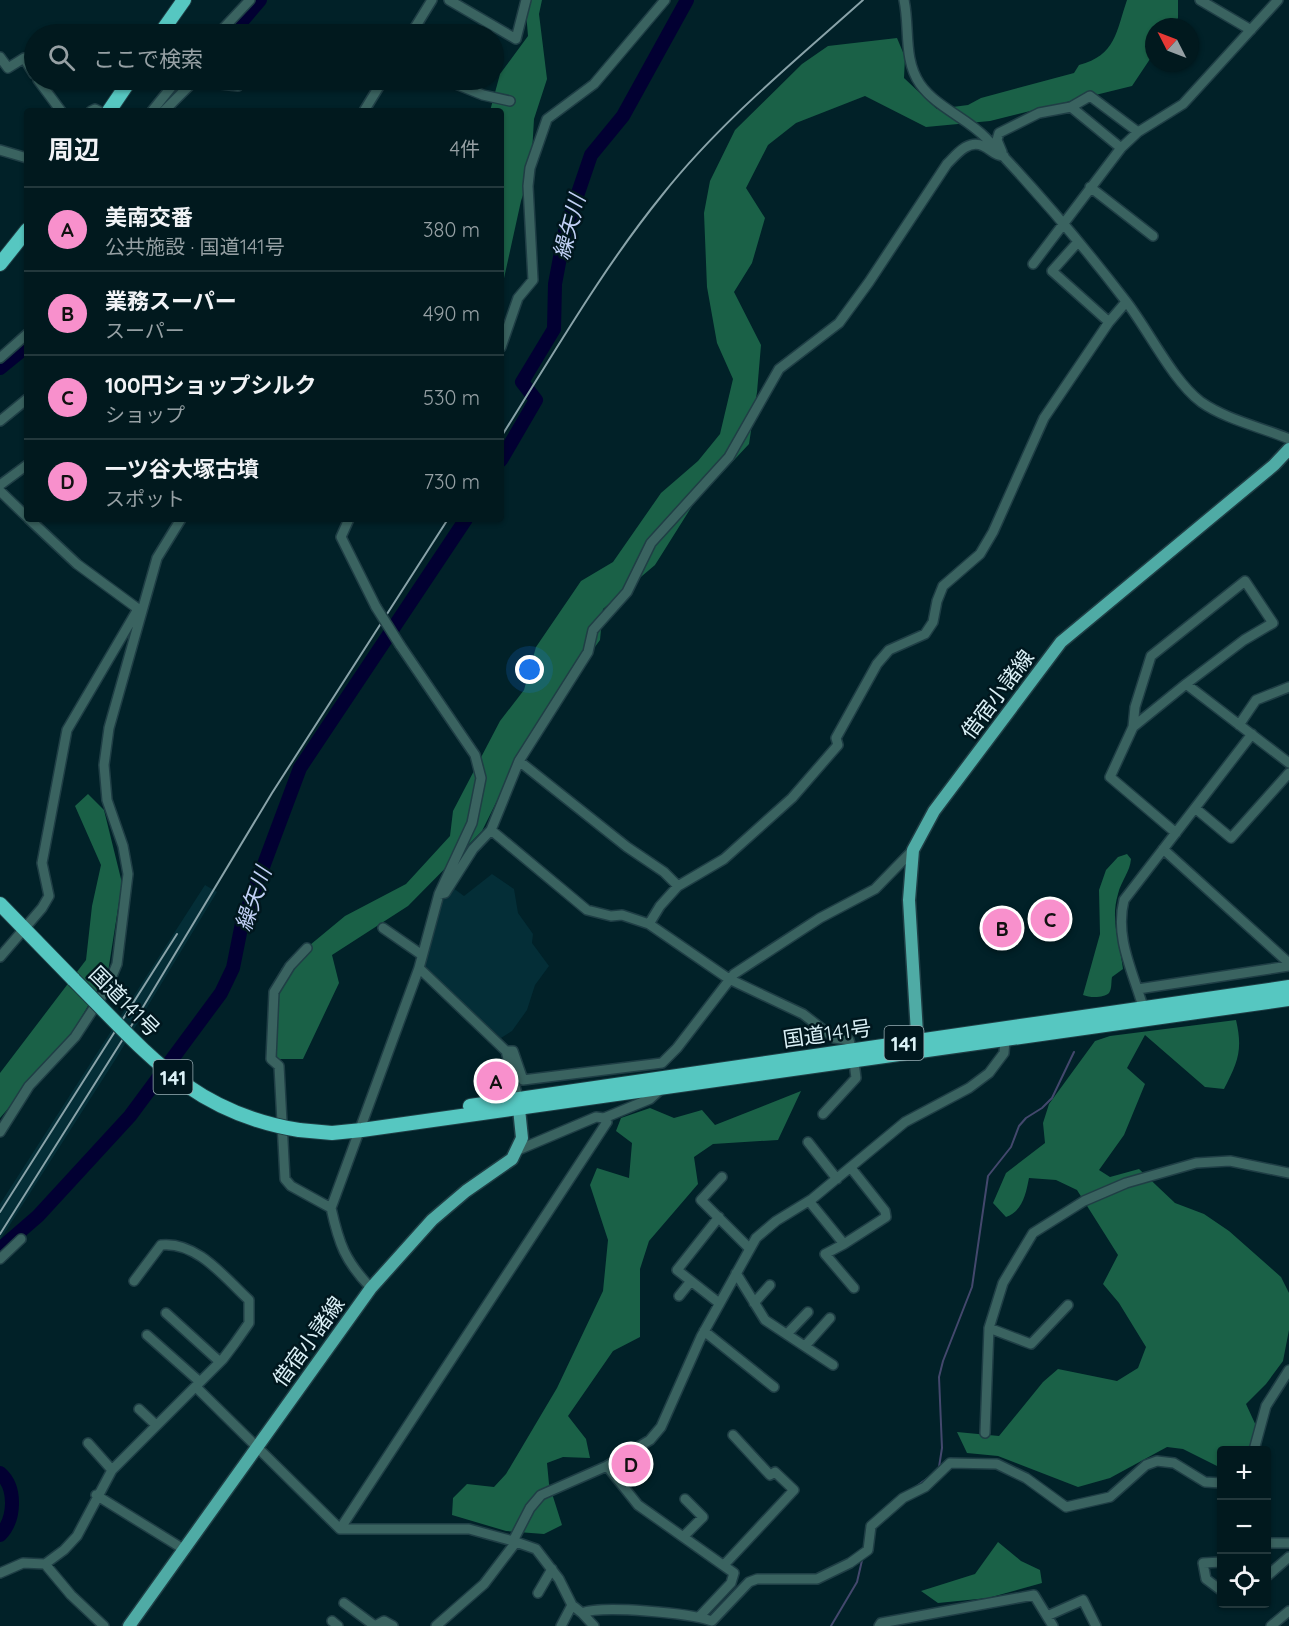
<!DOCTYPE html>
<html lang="ja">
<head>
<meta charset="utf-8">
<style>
	:root { --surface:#01191e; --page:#0f262b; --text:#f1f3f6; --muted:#96a0a4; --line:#23383c; --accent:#f890cc }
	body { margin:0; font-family:Quicksand,"Noto Sans JP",sans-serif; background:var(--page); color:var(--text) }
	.controls { position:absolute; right:18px; bottom:18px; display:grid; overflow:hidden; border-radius:6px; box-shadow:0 2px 4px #0004 }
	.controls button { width:54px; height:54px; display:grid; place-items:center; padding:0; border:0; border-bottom:2px solid var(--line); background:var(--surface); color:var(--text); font:30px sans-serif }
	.compass { position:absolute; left:1145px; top:18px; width:54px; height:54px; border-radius:50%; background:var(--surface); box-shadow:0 2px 4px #0004; rotate:312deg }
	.you { position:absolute; left:530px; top:670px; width:21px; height:21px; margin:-15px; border:4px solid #fff; border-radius:50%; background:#1a73e8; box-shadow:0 0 0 9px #1a73e833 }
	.badge { display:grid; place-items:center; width:39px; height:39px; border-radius:50%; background:var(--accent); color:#111; font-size:20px; font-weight:700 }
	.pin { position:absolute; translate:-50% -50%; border:3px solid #fff; box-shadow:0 2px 6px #0006 }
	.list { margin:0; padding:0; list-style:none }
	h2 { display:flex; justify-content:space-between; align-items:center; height:78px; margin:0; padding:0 24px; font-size:26px }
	h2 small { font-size:20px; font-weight:400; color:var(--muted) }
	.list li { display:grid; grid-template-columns:39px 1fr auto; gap:18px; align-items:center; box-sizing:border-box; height:84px; padding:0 24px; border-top:2px solid var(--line) }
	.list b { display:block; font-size:22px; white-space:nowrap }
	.list p { margin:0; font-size:20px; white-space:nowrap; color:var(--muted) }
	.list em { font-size:20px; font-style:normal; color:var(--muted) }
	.icon { flex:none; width:33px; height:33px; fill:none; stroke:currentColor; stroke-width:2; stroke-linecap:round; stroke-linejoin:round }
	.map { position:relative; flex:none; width:1289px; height:1626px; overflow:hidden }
	.search { position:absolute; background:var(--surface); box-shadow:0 2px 4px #0004; left:24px; top:24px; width:480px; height:66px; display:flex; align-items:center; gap:15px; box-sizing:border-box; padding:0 21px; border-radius:33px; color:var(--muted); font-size:22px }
	.panel { position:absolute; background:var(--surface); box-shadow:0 2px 4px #0004; left:24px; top:108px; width:480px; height:414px; border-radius:6px }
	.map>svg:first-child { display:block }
</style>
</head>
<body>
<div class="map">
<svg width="1289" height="1626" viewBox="0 0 1289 1626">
	<rect width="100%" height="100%" fill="#012128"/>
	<path fill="#042e37" d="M492,874L514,889L518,913L533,934L532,943L549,966L535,985L527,1010L512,1031L501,1038L423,966L442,899L447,897L453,888L464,896Z
		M205,885L217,892L117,1057L0,1240V1204Z"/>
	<path fill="#1a6147" d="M525,0H542L539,14L547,79L534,119L531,170L521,201L501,292V111H490L500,74L528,36Z
		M1127,0H1178V18L1172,27H1154V53L1132,86L990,121L926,127L865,96L796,123L768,145L746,188L765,218L752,263L734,292L761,345L757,392L749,444L694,503L655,565L603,609L600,640L527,740L482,831L408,906L332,955L339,983L303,1059H277L276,1015L281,969L345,916L406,884L450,836L453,811L500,721L524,690L536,647L581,581L613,562L661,493L698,461L720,434L733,379L717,343L707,287L704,213L710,181L735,130L802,64L828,46L897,38L905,57L904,78L937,109L968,105L981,98L1074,73L1079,65C1116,55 1116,32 1127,0Z
		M88,794L104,810L122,883L108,972L72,1033L0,1118V1073L86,960L92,906L101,865L75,806Z
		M1127,854L1131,859C1130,872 1121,881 1118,894C1110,921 1120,943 1123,969L1112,977C1111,982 1112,989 1109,993C1104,998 1090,998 1083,995L1100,934L1099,890L1106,870L1118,857Z
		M1236,1020C1243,1050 1238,1062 1224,1089L1205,1087L1145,1035L1127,1068L1145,1084L1124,1135L1099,1170L1110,1177L1139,1169L1175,1203L1204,1214L1229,1231L1281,1277L1289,1293V1330L1283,1361L1266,1384L1246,1404L1258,1430L1249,1450H1222L1221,1468L1183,1449L1167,1447L1110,1478L1078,1487L998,1456L967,1453L957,1432L999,1436L1043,1382L1058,1369L1117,1381L1138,1368L1146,1347L1119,1303L1103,1284L1118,1255L1077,1190L1056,1180L1029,1178C1026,1193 1023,1211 1006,1217L993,1203L1006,1173L1045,1143L1043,1123L1049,1104L1095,1041L1110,1036Z
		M801,1091L778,1140L713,1144L694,1157L698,1184L649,1241L640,1269V1337L613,1351L568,1416L586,1439L590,1458L563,1457L547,1463L549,1484L562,1525L544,1534L506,1531L452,1515L453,1498L467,1484L494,1487L506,1474L557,1388L603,1291L608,1240L590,1185L597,1168L629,1178L632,1143L616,1131L621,1118L650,1108L674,1118L702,1110L715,1125Z
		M998,1542L1021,1561L1040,1570L1042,1583L988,1598L938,1603L921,1591L975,1574Z"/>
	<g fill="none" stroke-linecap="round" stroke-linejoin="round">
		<path stroke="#43486d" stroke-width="2" d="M933,1473L939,1467L942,1448L939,1377L943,1361L972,1287L988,1176L1011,1147L1019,1126L1026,1118L1042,1108L1052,1098L1074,1052
			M914,1488L929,1477
			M831,1626L857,1582L863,1556"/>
		<path stroke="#020032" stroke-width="14" d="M231,34L260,0
			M160,111L168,97L188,80
			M0,368L27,346
			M501,460L536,400L522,382L554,329L555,284L565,231L591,155L623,116L687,0
			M0,1249L38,1216L130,1116L221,993L233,968L242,923L300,768L466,519
			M0,1473C17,1488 15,1520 0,1535"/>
		<defs>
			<path id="minor" d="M449,0L516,39L526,0
				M904,0C910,28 903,59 920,84C936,107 967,118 986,138C1035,189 1082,244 1125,300C1148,329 1172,380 1201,402C1227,420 1261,427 1289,439
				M1200,0L1251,30
				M218,34L250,0
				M411,34L432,0
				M0,57L8,68L24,58L34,74
				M38,80L61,111
				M216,80L221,84L238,86
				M446,80L483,95L510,101
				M1071,107L1121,148
				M91,111L95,109L99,111
				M152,111L177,80
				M164,111L195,80
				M364,111L383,80
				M0,150L27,158
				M1002,152L997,140L999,133L1039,113L1071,107L1090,96L1138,132
				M1090,187L1153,236
				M1077,243L1052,271L1109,322
				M1033,264L1121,148L1138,132L1183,104L1278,0
				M501,347L518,298L533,280L528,186L530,168L547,119L594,84L665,0
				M0,358L27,334
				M0,421L27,399
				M0,485L27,465
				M0,491L27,517
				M29,519L77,564L141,611
				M349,519L341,537L376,607
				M400,645L475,755L481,778L472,823L439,894L419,968L506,1051L518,1098
				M1239,725L1256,700L1289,687
				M1133,727L1135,707L1151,656L1245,581L1273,623L1244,640L1186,684
				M519,761L627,847L664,872L678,886
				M1195,808L1231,838L1289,773
				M491,830L587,910L611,916L622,915L649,924L729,979L803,1014L834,1038L849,1040L852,1051
				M1176,833L1110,777L1133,727L1186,684L1289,763
				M1163,849L1289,963
				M439,894L445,893L473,849L491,830L519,761L588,652L593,630L627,592L651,543L729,457L779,369L839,323L869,282L947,164C956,155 968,139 983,146C991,149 994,156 1004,156
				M649,924L660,906L678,886L724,859L792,798L838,745L836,738L877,664L889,650L925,634L933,622L937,601L943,586L980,554L993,532L1044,418L1109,322L1126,302
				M383,928L422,955
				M307,948L290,966L274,992L271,1059L279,1066L285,1179L291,1186L331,1208
				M0,957L42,908L49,896L42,863L67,730L138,609
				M1138,989L1289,966
				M1145,1014C1135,975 1114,940 1124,900L1252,734
				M506,1051H513L523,1080L662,1063L677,1048L734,974L820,918L875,889L913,850
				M823,1114L856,1078L854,1062
				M604,1118L650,1099L661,1089
				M0,1132L29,1086L75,1037L107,988L117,964L128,874L123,846L107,800L104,765L109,728L157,558L181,519
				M808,1142L837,1179
				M722,1177L701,1200L749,1248
				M809,1201L844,1244L886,1217L885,1211L851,1168
				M719,1217L677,1270L719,1303
				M844,1244L825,1254L854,1288
				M0,1259L21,1239
				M736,1273L765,1320L833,1365
				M371,1288C345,1261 339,1244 331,1208L419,968
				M679,1296L691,1281
				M754,1303L770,1285
				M1068,1305L1031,1344L989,1328L1003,1283L1033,1233L1084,1201L1126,1183L1196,1163L1230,1161L1289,1173
				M166,1313L220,1362
				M704,1331L774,1387
				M787,1334L808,1312
				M147,1335L200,1382
				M805,1346L830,1318
				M196,1387L340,1529H469L513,1541L536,1549L559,1579L572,1605L582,1613C602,1605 690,1613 712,1621L749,1582L757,1579H817L850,1563L868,1550L871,1526L903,1498L925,1487L950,1463L997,1464L1026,1478L1066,1507L1110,1497L1146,1465L1157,1461L1174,1463L1205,1482L1222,1483
				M139,1409L156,1425
				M985,1433L989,1328
				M88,1443L112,1470
				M1254,1450L1266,1406L1289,1370
				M607,1466L638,1505L734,1573L731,1583L699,1617
				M96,1495L185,1550
				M340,1529L607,1122L604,1118L596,1117L518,1150
				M684,1536L703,1517L685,1499
				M513,1541L530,1508L541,1495L607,1466L650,1440L661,1427L701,1337L756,1238L776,1221L812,1199L905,1122L969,1088L989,1073L1004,1053L1005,1040
				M1266,1543H1289
				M1222,1562L1203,1563L1206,1579L1222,1591
				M45,1564L71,1595L104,1626
				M724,1565L794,1490L775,1472L770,1475L733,1435
				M0,1573L23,1563L45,1564L64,1550L77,1536L112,1470L223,1359L235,1343L249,1323V1300C225,1278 197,1241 161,1245L134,1281
				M1266,1577L1289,1557
				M538,1593L552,1569
				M344,1603L375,1626L384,1621L393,1626
				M582,1613L594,1626
				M1047,1616L1083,1600L1096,1626
				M332,1621L338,1626
				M436,1626L484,1584L516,1542
				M561,1626L572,1605
				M879,1626L881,1623L1034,1595L1053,1626
				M1271,1626L1289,1611"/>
			<path id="major" d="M918,1050L909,900L913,850L934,811L1061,642L1274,465L1289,449
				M129,1626L371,1288L432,1220L466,1191L512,1159L522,1138L518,1099"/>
			<path id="highway" d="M160,34L184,0
				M109,111L130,80
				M0,264L27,230
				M0,904L74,980
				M470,1106L1289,987
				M299,1130L332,1133L362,1130L1289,999"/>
		</defs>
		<use href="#minor" stroke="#1f3e45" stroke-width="12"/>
		<use href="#major" stroke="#1f3e45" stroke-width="15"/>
		<use href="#highway" stroke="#1f3e45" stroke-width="16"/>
		<use href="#minor" stroke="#3a6360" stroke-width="9"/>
		<use href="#major" stroke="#4faba5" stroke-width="12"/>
		<use href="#highway" stroke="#56c7c1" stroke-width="14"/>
		<path stroke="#89a3a9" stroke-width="2" d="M501,437C553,355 602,269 663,194C721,121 794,62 863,0
			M0,1212L177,934
			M0,1234L140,1012L272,793L448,519"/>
		<defs>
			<path id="minor-bridge" d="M376,607L400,645"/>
			<path id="highway-bridge" d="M74,980C146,1052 192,1113 299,1130"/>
		</defs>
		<use href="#minor-bridge" stroke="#1f3e45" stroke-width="12" stroke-linecap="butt"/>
		<use href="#highway-bridge" stroke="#1f3e45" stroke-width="16" stroke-linecap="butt"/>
		<use href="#minor-bridge" stroke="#3a6360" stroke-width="9"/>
		<use href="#highway-bridge" stroke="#56c7c1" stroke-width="14"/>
	</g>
	<g text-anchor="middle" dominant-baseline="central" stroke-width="5" stroke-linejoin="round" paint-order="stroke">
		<g fill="#00171e" stroke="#99afb5" stroke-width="1.5">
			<rect x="884.5" y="1026" width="39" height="34" rx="4.5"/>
			<rect x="153.5" y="1060" width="39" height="34" rx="4.5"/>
		</g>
		<g font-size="20" font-weight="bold" fill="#daf0f6">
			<text x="904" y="1043">141</text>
			<text x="173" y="1077">141</text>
		</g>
		<g font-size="21" fill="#daf0f6" stroke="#00171e">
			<text transform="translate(997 694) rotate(-53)">借宿小諸線</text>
			<text transform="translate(125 1001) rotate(45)">国道141号</text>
			<text transform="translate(827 1033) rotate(-8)">国道141号</text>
			<text transform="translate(308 1341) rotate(-54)">借宿小諸線</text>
		</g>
		<g font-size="22" font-style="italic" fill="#c2d1f6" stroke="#00171e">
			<text transform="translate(569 227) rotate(-75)">繰矢川</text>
			<text transform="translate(253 899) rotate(-71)">繰矢川</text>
		</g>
	</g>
</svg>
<div class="controls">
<button>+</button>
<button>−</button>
<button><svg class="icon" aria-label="locate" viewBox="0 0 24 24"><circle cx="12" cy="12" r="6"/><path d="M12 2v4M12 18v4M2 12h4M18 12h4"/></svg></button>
</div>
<svg class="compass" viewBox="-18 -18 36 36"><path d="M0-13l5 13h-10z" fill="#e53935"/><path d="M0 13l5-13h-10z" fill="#96a0a4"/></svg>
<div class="you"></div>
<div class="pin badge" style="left:496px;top:1081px">A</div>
<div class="pin badge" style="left:1002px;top:928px">B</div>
<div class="pin badge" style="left:1050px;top:919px">C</div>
<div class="pin badge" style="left:631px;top:1464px">D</div>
<div class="search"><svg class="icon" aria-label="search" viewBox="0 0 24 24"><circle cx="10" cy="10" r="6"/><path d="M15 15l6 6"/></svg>ここで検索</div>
<section class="panel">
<h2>周辺<small>4件</small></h2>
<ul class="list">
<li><span class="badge">A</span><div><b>美南交番</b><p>公共施設 · 国道141号</p></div><em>380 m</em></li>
<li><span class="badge">B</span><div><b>業務スーパー</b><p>スーパー</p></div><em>490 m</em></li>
<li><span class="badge">C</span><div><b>100円ショップシルク</b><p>ショップ</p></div><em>530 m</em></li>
<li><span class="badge">D</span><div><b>一ツ谷大塚古墳</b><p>スポット</p></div><em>730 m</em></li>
</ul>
</section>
</div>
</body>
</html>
